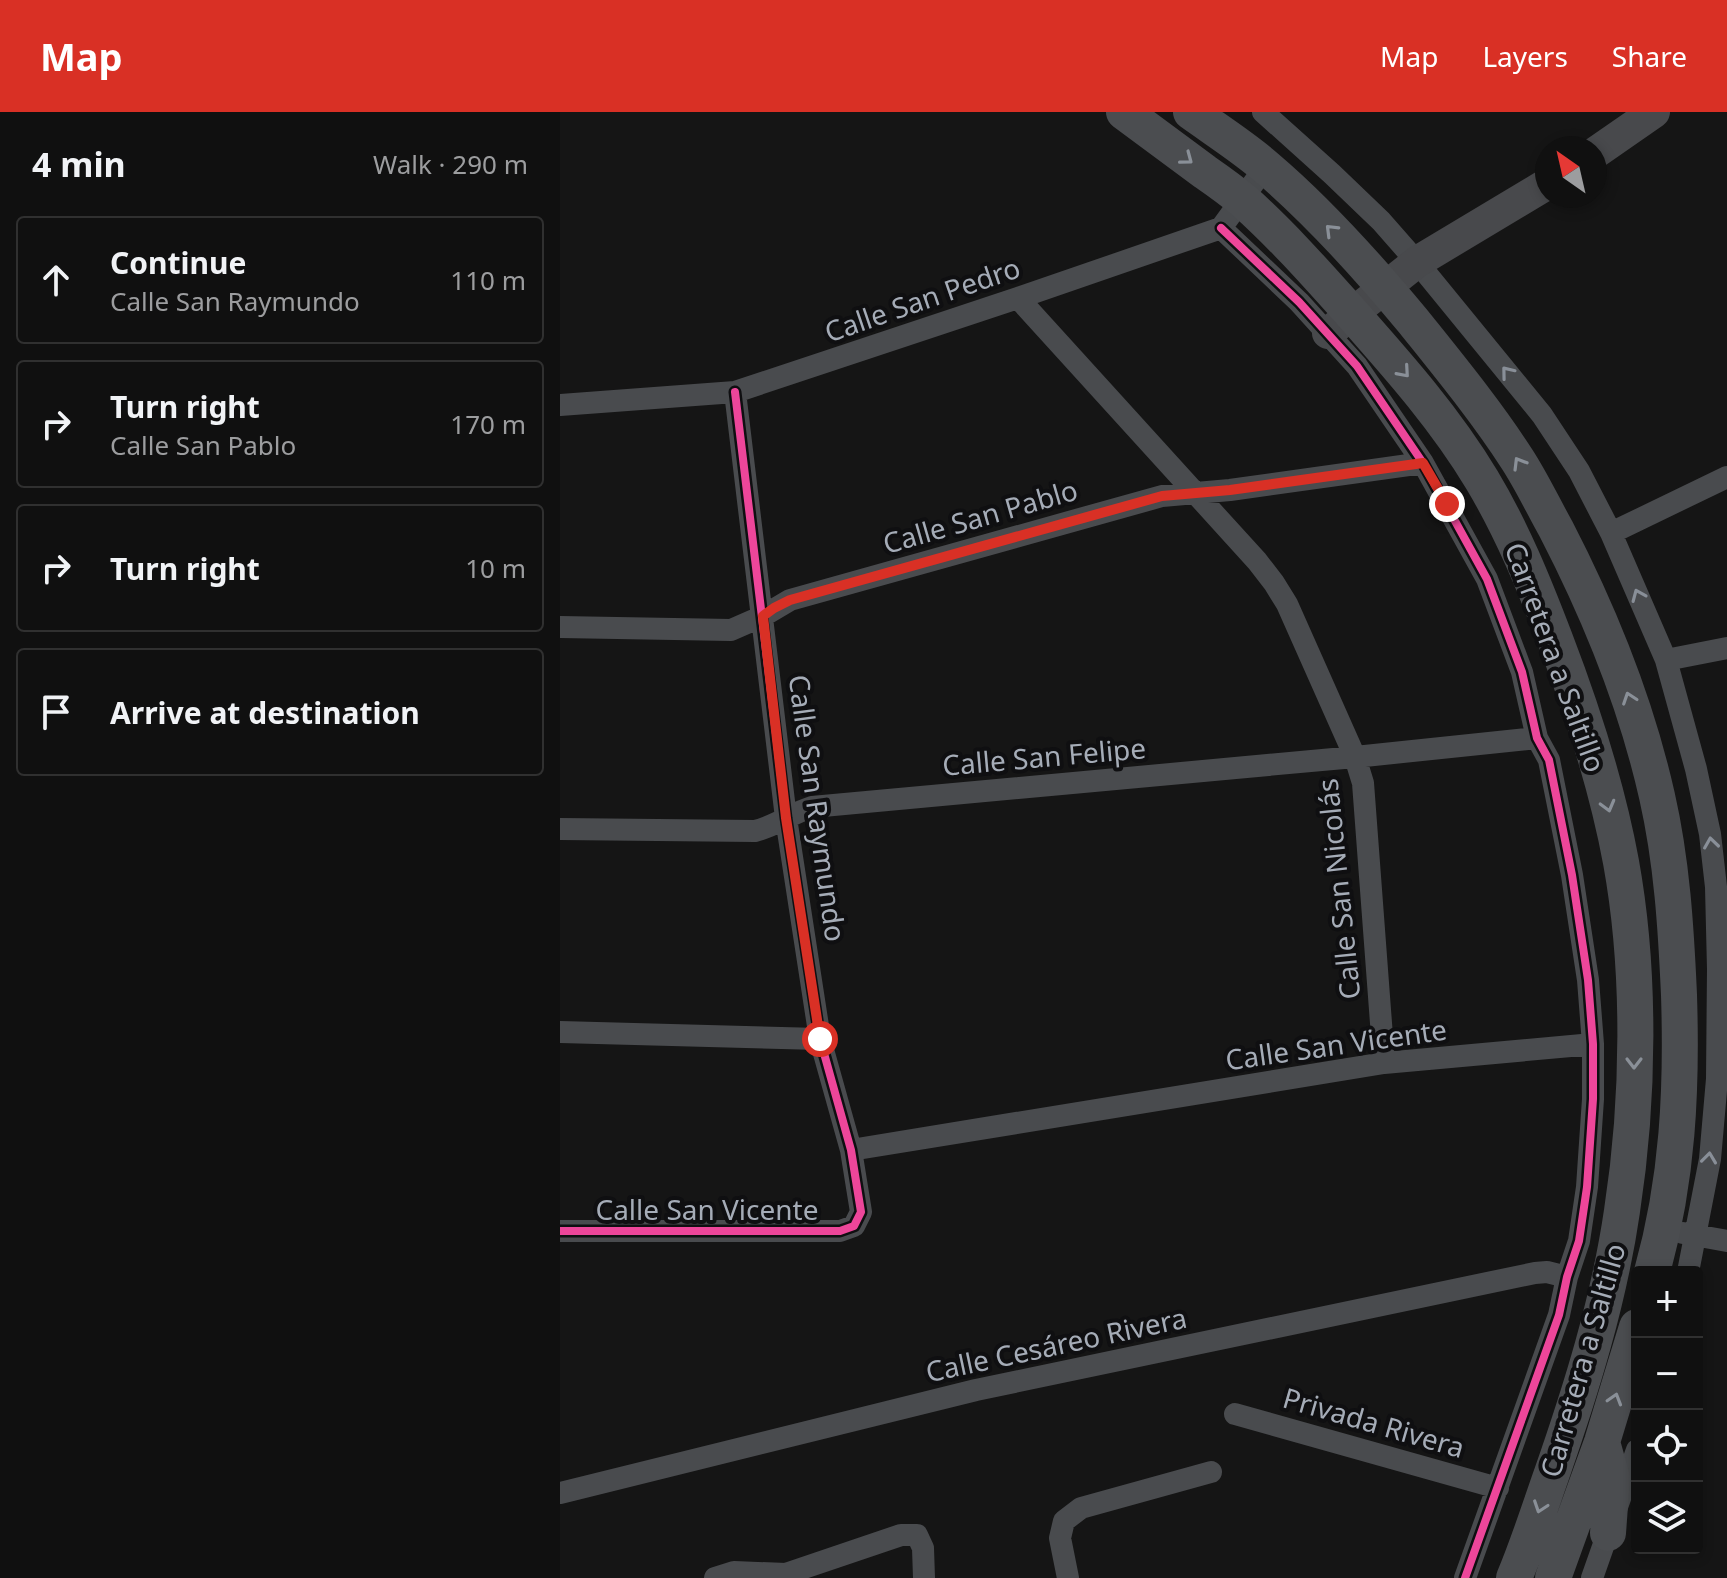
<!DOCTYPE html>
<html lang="en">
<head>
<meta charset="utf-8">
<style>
	:root { --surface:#101010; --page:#1e1e1e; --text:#f1f3f6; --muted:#9c9d9f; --line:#303030; --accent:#d93025 }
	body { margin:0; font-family:"Noto Sans",sans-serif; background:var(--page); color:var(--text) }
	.controls { position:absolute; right:24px; bottom:24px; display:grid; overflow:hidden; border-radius:8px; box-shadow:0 4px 12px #0003 }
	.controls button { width:72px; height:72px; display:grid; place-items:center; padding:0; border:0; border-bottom:2px solid var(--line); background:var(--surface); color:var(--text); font:40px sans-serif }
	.compass { position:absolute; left:975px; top:24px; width:72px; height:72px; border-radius:50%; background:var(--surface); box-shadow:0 4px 12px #0003; rotate:326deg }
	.stop { position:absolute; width:24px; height:24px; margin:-18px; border:6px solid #d93025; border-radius:50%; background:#fff }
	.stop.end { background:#d93025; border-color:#fff; box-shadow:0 2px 8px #0008 }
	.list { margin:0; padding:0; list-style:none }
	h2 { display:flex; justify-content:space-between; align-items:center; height:104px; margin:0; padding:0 32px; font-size:34px }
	h2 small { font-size:26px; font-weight:400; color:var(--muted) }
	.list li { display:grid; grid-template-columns:52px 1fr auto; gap:24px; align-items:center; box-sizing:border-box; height:128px; margin:0 16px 16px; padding:0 16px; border:2px solid var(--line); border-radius:8px }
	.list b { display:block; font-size:30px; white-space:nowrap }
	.list p { margin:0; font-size:26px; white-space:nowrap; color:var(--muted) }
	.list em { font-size:26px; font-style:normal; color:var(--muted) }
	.icon { flex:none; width:44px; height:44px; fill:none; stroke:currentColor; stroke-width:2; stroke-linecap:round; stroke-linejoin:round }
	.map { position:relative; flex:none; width:1167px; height:1466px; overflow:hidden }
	header { display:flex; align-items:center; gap:48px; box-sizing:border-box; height:112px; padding:0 40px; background:var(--accent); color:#fff }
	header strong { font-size:38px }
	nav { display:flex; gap:44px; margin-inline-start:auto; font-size:28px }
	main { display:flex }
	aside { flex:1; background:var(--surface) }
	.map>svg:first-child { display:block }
</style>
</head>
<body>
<header>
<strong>Map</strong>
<nav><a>Map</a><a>Layers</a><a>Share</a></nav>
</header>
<main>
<aside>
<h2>4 min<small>Walk · 290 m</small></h2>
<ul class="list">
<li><svg class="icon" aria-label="ahead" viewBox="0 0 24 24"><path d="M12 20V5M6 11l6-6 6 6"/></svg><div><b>Continue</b><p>Calle San Raymundo</p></div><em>110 m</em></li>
<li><svg class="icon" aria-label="right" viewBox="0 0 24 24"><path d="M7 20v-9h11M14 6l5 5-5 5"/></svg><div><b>Turn right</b><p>Calle San Pablo</p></div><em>170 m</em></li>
<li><svg class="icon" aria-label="right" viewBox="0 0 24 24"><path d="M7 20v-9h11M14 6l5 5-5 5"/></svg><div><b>Turn right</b></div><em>10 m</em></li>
<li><svg class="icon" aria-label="arrive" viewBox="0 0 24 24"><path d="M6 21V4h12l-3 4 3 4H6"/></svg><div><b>Arrive at destination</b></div></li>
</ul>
</aside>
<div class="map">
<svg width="1167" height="1466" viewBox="0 0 1167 1466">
	<rect width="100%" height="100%" fill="#151515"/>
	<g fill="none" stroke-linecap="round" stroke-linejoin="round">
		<path stroke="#494b4e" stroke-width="22" d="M703,0L772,62L821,109L857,150L982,303L1019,359L1051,421L1106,548L1136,657L1150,722L1156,775L1158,857L1157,967L1150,1047L1128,1160
			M661,116L739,190L797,254L863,351L927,467L962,560L977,626L989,648L1012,763L1028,868L1033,932V987L1027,1075L1019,1129L1007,1165L999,1203L905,1466
			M458,186L697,449L714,471L727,492L795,645L803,671L824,951
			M0,293L175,280L458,186L661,116L706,54
			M1051,421L1167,365
			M0,515L171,518L203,504L230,488L602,384L670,378L863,351
			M1106,548L1167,536
			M0,717L195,719C216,714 232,701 252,695L795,645L977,626
			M0,920L260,927
			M291,1038L824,951L1033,932
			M0,1119H280L294,1114L301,1100L291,1038L260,927L226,706L175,280
			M1123,1121L1167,1129
			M675,1302L938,1376
			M0,1381L416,1278L975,1161L987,1160L1007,1165
			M155,1466L174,1460L226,1462L341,1423H357L363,1436L364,1466
			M508,1466L500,1426L504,1409L521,1396L651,1360
			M1032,1466L1077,1338"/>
		<path stroke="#48494c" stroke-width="32" d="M1035,41L1094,0
			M768,221L857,150L987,72"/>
		<path stroke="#4b4d50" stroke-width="36" d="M564,0C591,20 618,40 645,60C658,69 672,79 685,90C724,125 759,165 794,204C840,256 886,308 922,368C952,418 974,472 995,527C1023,600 1047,674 1061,750C1081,860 1079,989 1062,1099C1049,1189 1021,1278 991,1364C979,1398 968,1433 954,1466
			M631,0C656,18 683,35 706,55C759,100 809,156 853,209C889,254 926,299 957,347C972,370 983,394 996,417C1040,502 1076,591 1097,684C1112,750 1116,816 1119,883C1122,978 1118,1067 1092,1160
			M1042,1330L1052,1366L1048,1421
			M993,1466L1042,1330L1077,1215"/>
		<defs>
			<path id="cycleway" d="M661,116L739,190L797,254L863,351L927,467L962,560L977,626L989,648L1012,763L1028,868L1033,932V987L1027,1075L1019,1129L1007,1165L999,1203L905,1466
				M0,1119H280L294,1114L301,1100L291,1038L260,927L226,706L175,280"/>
		</defs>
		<use href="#cycleway" stroke="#0f0f11" stroke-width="13"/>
		<use href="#cycleway" stroke="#ed469a" stroke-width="8"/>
	</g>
	<defs><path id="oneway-chevron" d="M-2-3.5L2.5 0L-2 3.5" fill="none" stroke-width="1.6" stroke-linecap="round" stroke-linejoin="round" transform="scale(2)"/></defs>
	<g stroke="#8a9098">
		<use href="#oneway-chevron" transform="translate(627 47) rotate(37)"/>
		<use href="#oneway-chevron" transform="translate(771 118) rotate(-135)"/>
		<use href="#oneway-chevron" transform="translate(844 260) rotate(49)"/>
		<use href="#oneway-chevron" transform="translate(959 351) rotate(-121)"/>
		<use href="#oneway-chevron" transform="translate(1069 586) rotate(-109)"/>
		<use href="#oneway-chevron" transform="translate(1048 694) rotate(75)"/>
		<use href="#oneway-chevron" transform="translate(1074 951) rotate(90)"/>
		<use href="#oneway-chevron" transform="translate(1055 1287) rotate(-73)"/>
		<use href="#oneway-chevron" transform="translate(980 1395) rotate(109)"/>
	</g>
	<g stroke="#898f98">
		<use href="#oneway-chevron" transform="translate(947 260) rotate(-129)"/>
		<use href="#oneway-chevron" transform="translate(1078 483) rotate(-113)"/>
		<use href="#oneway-chevron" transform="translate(1151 731) rotate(-98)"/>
		<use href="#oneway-chevron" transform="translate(1149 1046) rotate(-83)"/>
	</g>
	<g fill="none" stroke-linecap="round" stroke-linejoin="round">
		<path stroke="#d93025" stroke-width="10" d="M260,927L226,706L203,504L214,496L230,488L602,384L670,378L863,351L887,392"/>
	</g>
	<g text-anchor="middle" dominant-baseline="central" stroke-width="8" stroke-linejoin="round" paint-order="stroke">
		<g font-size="28" fill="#a5acb7" stroke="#0f0f11">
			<text transform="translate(362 187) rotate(-19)">Calle San Pedro</text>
			<text transform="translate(420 404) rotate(-16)">Calle San Pablo</text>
			<text transform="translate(996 545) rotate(70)">Carretera a Saltillo</text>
			<text transform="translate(484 644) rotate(-5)">Calle San Felipe</text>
			<text transform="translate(258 696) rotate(82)">Calle San Raymundo</text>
			<text transform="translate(778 777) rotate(-96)">Calle San Nicolás</text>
			<text transform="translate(776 932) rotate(-8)">Calle San Vicente</text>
			<text x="147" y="1097">Calle San Vicente</text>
			<text transform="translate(496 1232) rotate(-12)">Calle Cesáreo Rivera</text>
			<text transform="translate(1022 1248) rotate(-74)">Carretera a Saltillo</text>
			<text transform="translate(814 1310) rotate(16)">Privada Rivera</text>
		</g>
	</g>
</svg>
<div class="controls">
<button>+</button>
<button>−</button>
<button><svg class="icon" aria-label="locate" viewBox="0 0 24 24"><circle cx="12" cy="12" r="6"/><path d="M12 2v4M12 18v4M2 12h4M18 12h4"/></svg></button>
<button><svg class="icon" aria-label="layers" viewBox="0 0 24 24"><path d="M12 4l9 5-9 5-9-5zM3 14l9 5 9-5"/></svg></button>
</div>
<svg class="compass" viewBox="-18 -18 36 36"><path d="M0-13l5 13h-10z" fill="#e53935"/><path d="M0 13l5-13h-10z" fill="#9c9d9f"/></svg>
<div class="stop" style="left:260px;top:927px"></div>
<div class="stop end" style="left:887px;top:392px"></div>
</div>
</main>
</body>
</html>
